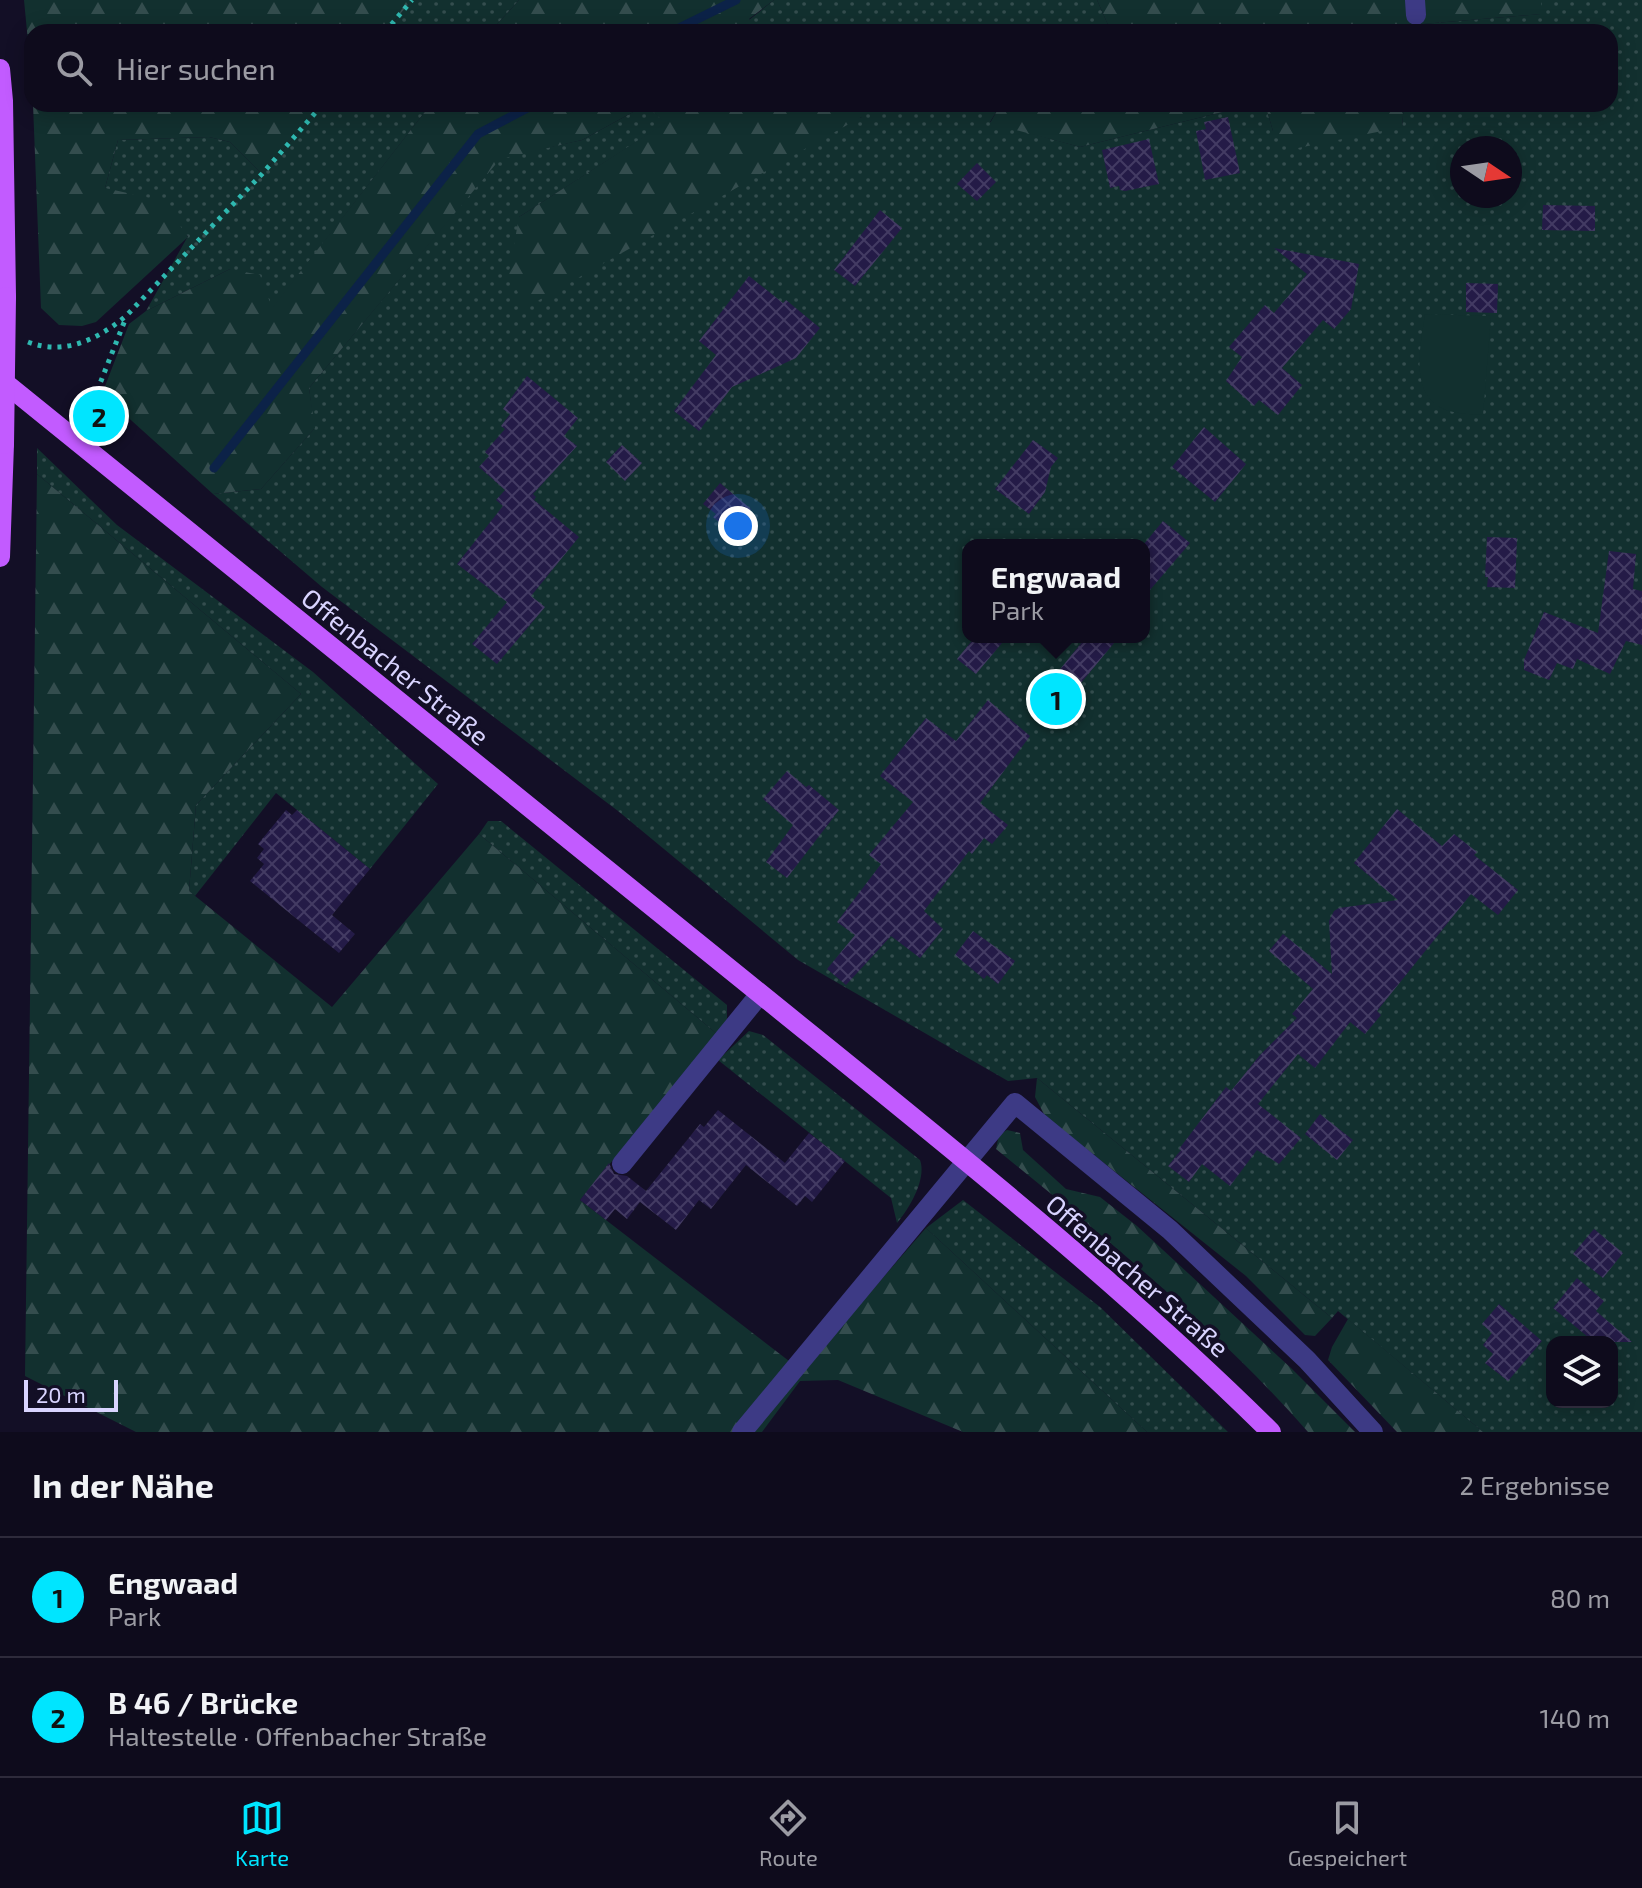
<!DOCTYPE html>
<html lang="de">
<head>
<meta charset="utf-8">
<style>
	:root { --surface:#0e0b1c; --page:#171425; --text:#f1f3f6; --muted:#9b9ba3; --line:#2e2b3b; --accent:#00e5ff }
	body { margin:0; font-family:"Exo 2",sans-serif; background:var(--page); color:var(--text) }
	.controls { position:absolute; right:24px; bottom:24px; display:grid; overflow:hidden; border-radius:16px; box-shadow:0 4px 20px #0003 }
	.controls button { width:72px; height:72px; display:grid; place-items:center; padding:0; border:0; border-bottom:2px solid var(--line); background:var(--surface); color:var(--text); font:40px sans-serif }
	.compass { position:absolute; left:1450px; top:136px; width:72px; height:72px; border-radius:50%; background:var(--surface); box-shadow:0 4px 20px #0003; rotate:103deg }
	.scale { position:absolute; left:24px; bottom:20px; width:94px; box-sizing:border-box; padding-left:8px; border:4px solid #d9d4ff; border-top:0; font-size:22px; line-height:28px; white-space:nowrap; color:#d9d4ff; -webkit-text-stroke:6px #130f26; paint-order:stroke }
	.you { position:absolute; left:738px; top:526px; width:28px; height:28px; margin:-20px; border:6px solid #fff; border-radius:50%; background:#1a73e8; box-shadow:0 0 0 12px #1a73e833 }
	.badge { display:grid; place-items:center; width:52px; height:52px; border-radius:50%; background:var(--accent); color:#111; font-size:26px; font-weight:700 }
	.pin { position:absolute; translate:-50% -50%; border:4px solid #fff; box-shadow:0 2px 8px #0006 }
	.popup { position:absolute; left:962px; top:539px; width:188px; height:104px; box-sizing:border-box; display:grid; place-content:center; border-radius:16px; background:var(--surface); filter:drop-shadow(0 2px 6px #0005); font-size:26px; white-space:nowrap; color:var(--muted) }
	.popup b { font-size:30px; color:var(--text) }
	.popup::after { content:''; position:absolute; left:50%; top:100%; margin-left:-16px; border:16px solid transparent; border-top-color:var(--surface) }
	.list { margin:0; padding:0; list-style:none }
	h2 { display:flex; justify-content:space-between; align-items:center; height:104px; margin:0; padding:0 32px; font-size:34px }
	h2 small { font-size:26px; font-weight:400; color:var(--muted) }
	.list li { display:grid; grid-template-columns:52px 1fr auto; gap:24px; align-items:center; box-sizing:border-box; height:120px; padding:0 32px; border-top:2px solid var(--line) }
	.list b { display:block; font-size:30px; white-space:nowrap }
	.list p { margin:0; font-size:26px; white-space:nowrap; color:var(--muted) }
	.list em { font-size:26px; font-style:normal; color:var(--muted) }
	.icon { flex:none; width:44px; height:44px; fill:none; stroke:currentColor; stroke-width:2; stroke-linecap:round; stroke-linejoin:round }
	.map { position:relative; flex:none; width:1642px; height:1432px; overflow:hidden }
	.search { position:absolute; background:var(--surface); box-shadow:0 4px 20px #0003; left:24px; right:24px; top:24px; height:88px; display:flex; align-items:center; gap:20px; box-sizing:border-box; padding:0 28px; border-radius:24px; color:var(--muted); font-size:30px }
	.sheet { height:344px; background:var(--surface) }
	nav { display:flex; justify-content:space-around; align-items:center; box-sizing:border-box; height:112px; border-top:2px solid var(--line); background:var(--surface); font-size:22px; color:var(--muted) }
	nav a { display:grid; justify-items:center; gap:4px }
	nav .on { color:var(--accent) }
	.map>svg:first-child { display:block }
</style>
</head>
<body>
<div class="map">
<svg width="1642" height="1432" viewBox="0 0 1642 1432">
	<defs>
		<pattern id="grass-dots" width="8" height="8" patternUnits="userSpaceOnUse" patternTransform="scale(2)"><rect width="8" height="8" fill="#12302f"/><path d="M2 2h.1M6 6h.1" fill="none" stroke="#344d4e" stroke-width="1.8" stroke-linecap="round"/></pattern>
		<pattern id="forest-firs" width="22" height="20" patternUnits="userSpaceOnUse" patternTransform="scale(2)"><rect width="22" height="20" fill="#12302f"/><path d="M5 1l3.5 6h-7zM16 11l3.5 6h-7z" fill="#344d4e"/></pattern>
		<pattern id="building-cross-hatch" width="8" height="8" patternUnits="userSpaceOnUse" patternTransform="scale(2)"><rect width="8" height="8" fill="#241b47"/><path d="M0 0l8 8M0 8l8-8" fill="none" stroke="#433b63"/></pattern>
	</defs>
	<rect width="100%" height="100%" fill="#130f26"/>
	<path fill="url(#grass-dots)" fill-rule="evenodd" d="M412,0H519L490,32H385Z
		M774,0H1097L1109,27L1105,32H766L749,20Z
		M1541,0H1642V1432H1483L1338,1311L1332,1318L1037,1078L1008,1081L798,960L618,811L322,587L213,494L261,489L314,429L309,388L500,158L582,140L646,105L666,123L519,217L862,117L804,104H1001L990,122L1080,147L1255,104H1265L1273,131L1402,127L1404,104H1610V32H1400L1399,26L1541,14ZM1462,148H1510V196H1462ZM968,545H1144V637H968ZM1552,1342H1612V1402H1552Z
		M323,104H431L272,309L230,269L146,311L188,236L105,188L118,140L209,137L230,142L262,174Z
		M37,448L117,525L313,672L438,784L370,869L276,793L195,896L189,891L196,805L301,694L37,474Z
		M488,821H501L727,1005V1019L717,1034L479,834Z
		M749,1031L763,1035L920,1160C927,1179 909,1209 897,1223L891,1198L718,1060Z
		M963,1200L1100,1307L1228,1432H1147L926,1228Z"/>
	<path fill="url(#forest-firs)" d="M24,0H412L385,32H32V83Z
		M519,0H774L749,19L766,32H490Z
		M1097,0H1541L1542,14L1399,26L1400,32H1105L1109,27Z
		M33,104H323L262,174L230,142L209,137L118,140L105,188L163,201L188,237L96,322L82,326L59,325L41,308Z
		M431,104H804L863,116L525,308L509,273L519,217L665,123L646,105L582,140L500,159L309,388L315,428L261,489L213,494L102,394L129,324L146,311L230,269L260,275L272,308Z
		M1001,104H1255L1080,147L990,123Z
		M1265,104H1404L1402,127L1293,149L1273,131Z
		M37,474L301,694L196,805L189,891L332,1007L479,834L717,1034L580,1200L802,1371L926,1228L1147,1432H963L838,1380L800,1381L762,1432H136L25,1376Z
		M1037,1078L1332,1318L1315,1336L1305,1335L1246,1276L1045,1116L1035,1097Z
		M1007,1130L1020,1133L1023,1150L1066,1189L1100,1197L1137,1226L1291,1368L1355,1432H1308C1215,1326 1104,1237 996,1149L999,1135Z
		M1348,1319L1483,1432H1397L1328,1360L1332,1347Z"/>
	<path fill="#12302f" d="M1425,314L1491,316L1483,415C1470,414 1457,414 1446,410C1408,395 1421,345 1425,314Z"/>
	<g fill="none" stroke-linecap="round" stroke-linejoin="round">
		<path stroke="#0c2248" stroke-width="9" d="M671,32L736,0
			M214,468L478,134L535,104"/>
	</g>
	<path fill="url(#building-cross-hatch)" d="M1228,117L1240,173L1205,180L1196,131L1206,129L1204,122Z
		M1149,139L1159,184L1125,191L1120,190L1119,186L1110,188L1102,150Z
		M977,163L996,182L977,201L957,184Z
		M1543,205L1595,206V231L1542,230Z
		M880,210L902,228L855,286L834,270Z
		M1274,248L1359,264L1351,309L1334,329L1323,320L1282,368L1302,385L1278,415L1259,400L1254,406L1226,381L1242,357L1229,347L1265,305L1274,313L1307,274Z
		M749,276L783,303L786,300L820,328L796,358L732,387L699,431L674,411L716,355L699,341Z
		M1466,283L1498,284L1497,313L1466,312Z
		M527,376L578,418L564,436L577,446L533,494L536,497L534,500L579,537L531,596L545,607L497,664L472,644L507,602L457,564L503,506L496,500L505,490L479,467L489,456L485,452L505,429L501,426L510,414L503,409Z
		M1204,427L1246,464L1215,502L1172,467Z
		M1033,440L1058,458L1051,467L1045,492L1029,514L995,489Z
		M622,445L642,463L625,481L606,462Z
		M720,483L751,509L732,533L713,517L716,514L703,504Z
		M1163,521L1190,543L1144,597V544Z
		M1487,537L1517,538L1515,588L1487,587L1488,577H1485Z
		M1609,551L1636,554L1633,589L1642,591V645L1626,641L1610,674L1577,659L1573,669L1557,663L1549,680L1524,670V660L1544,612L1598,633Z
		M975,637H1007L976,674L957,659Z
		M1086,637H1119L1076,689L1057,673Z
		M988,700L1030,736L980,803L1008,825L992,844L984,838L972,854L969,851L924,911L943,929L920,958L891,936L846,985L827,969L855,935L837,922L881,864L869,855L913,802L880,776L926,718L956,741Z
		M787,771L806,787L809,785L839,810L787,878L766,862L793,825L763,799Z
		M1397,809L1442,846L1454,834L1477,852L1474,855L1518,890L1498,915L1471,894L1377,1011L1381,1015L1365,1034L1350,1022L1315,1068L1298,1054L1258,1104L1301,1138L1279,1164L1257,1150L1230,1186L1202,1164L1189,1182L1168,1166L1181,1150L1179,1149L1226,1087L1231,1091L1260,1055L1297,1018L1292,1014L1313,989L1269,951L1283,934L1332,974L1329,921L1334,911L1339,908L1398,900L1354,863Z
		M286,810L292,815L297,810L370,869L332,915L355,934L339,953L250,881L264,864L257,858L264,849L258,844Z
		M973,931L1015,961L998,984L987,975L984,979L955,955Z
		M718,1110L785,1163L809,1133L845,1161L812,1202L805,1196L797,1206L746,1165L711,1209L699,1200L676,1230L640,1202L627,1219L615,1209L606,1220L580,1200L609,1163L614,1174L627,1176L646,1191L700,1124L704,1127Z
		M1320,1114L1353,1140L1337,1160L1305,1134Z
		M1594,1229L1623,1253L1603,1278L1573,1254Z
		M1577,1278L1604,1301L1596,1311L1632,1342H1594L1553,1308Z
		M1499,1304L1542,1341L1508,1381L1485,1363L1493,1354L1483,1345L1492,1333L1482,1324Z"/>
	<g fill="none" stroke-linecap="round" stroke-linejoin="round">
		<path stroke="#2fb8b0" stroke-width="5" stroke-dasharray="4 6" stroke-linecap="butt" d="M385,32L412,0
			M28,342C65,356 98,339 126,316L262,174L323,104
			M86,419L125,320"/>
		<path stroke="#3d3a85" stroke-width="20" d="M1415,0L1416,15
			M622,1164L760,994
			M742,1432L1015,1103L1170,1230L1307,1360L1373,1432"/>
		<path stroke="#c25bff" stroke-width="20" d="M0,69L3,101L6,297
			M0,379C246,580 494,779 742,979C922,1125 1106,1269 1271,1432
			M0,557L4,444"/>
		<path stroke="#c25bff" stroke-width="20" d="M4,444L6,297"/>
	</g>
	<g text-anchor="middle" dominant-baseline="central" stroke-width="7" stroke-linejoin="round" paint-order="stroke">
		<g font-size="26" fill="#d9d4ff" stroke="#130f26">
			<text transform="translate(396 666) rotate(39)">Offenbacher Straße</text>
			<text transform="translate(1138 1275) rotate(41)">Offenbacher Straße</text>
		</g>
	</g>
</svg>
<div class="controls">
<button><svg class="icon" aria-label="layers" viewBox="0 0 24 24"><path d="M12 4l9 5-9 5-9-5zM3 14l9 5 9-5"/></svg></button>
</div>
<svg class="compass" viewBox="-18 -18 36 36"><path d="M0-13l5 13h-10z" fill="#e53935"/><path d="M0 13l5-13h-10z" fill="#9b9ba3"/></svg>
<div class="scale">20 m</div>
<div class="you"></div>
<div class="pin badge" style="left:1056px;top:699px">1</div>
<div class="popup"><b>Engwaad</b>Park</div>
<div class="pin badge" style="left:99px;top:416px">2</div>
<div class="search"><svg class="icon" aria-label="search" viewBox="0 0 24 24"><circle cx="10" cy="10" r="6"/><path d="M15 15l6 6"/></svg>Hier suchen</div>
</div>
<section class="sheet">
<h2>In der Nähe<small>2 Ergebnisse</small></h2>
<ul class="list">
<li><span class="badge">1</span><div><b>Engwaad</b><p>Park</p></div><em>80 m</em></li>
<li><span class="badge">2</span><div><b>B 46 / Brücke</b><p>Haltestelle · Offenbacher Straße</p></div><em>140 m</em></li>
</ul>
</section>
<nav>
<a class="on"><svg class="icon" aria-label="map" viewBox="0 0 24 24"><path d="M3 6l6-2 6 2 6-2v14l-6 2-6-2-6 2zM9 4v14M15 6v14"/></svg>Karte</a>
<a><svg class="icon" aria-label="directions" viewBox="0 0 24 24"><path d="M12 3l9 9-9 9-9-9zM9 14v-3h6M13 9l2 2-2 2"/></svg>Route</a>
<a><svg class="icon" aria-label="saved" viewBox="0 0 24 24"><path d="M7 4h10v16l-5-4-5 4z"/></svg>Gespeichert</a>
</nav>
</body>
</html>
